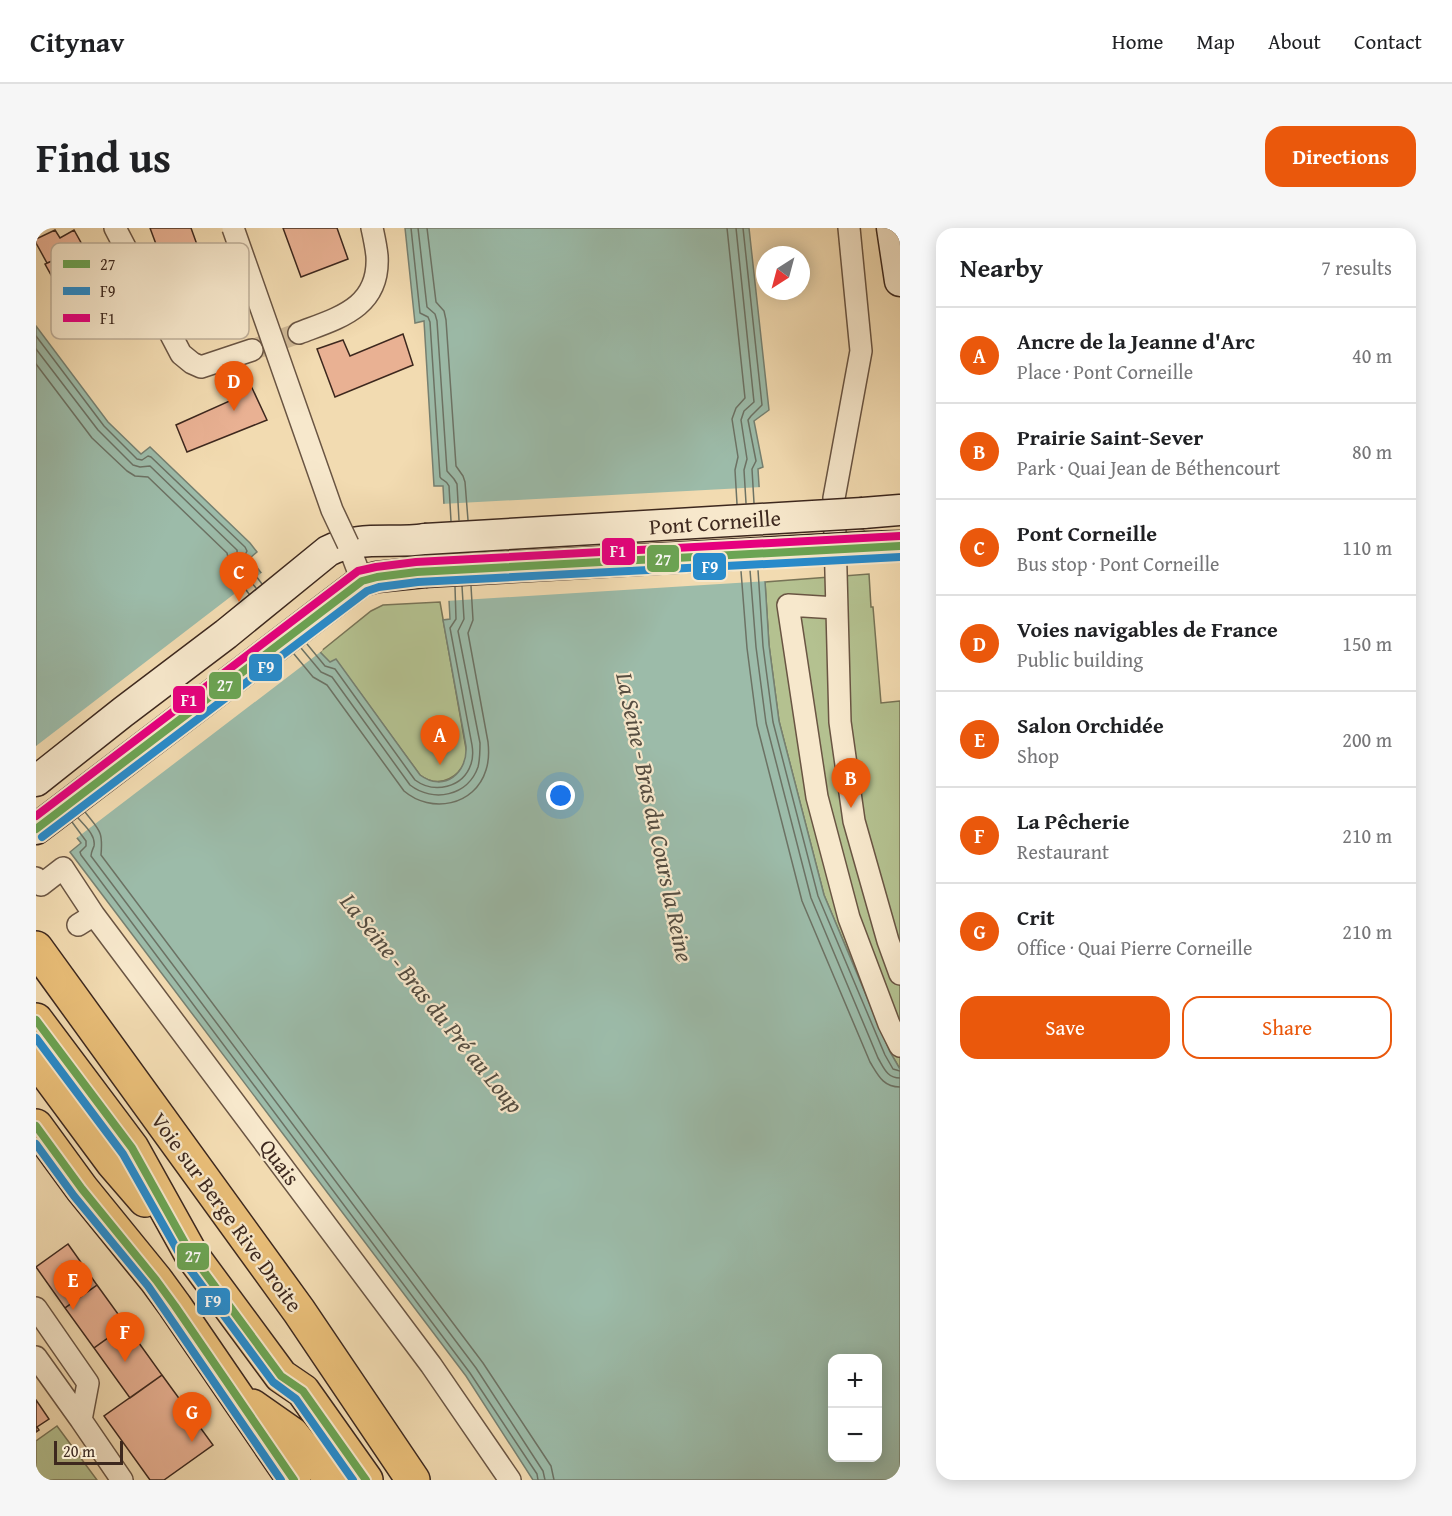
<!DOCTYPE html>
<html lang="en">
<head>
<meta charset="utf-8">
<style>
	:root { --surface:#fff; --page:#f6f6f6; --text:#202124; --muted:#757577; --line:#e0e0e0; --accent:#ea580c }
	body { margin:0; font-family:"Gentium Book Plus",serif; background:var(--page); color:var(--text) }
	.controls { position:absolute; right:18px; bottom:18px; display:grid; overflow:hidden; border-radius:12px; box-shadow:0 3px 15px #0003 }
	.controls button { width:54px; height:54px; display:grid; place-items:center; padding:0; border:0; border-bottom:2px solid var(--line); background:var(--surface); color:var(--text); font:30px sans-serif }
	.compass { position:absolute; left:720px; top:18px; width:54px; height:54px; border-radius:50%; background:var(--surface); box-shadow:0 3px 15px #0003; rotate:216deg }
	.scale { position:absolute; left:18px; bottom:15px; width:69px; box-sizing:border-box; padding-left:6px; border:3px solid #3d281e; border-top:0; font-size:16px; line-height:21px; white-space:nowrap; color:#3d281e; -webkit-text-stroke:4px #f7e8cc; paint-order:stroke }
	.you { position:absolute; left:525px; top:568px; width:21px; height:21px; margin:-15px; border:4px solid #fff; border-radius:50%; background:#1a73e8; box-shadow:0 0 0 9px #1a73e833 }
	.badge { display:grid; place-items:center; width:39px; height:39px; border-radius:50%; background:var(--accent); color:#fff; font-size:20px; font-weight:700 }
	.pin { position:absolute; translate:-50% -50px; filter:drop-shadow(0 2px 3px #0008) }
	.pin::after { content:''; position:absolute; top:32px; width:21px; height:18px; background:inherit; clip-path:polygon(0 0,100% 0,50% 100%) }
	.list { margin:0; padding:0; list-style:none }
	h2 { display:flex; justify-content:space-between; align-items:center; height:78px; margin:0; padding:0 24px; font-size:26px }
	h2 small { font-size:20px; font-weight:400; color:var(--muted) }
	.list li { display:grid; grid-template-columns:39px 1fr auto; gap:18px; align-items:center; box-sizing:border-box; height:96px; padding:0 24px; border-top:2px solid var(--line) }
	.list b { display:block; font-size:22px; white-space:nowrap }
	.list p { margin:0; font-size:20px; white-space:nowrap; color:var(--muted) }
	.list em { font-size:20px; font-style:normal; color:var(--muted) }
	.actions { display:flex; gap:12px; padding:18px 24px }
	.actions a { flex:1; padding:14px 0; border:2px solid var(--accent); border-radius:18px; text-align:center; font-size:21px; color:var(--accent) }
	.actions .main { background:var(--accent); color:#fff }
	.map { position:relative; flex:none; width:864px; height:1252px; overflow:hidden; border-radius:18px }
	header { display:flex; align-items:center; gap:36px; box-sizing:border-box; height:84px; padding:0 30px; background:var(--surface); border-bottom:2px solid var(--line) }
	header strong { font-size:28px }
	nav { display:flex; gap:33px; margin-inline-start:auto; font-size:21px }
	.intro { display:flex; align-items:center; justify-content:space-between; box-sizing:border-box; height:144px; padding:0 36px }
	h1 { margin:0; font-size:42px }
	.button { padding:15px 27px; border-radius:18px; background:var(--accent); color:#fff; font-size:21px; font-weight:700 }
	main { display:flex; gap:36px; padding:0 36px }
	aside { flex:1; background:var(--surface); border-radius:18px; box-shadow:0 3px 15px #0003 }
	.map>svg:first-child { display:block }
</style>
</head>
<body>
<header>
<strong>Citynav</strong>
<nav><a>Home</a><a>Map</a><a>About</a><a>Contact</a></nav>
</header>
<div class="intro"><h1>Find us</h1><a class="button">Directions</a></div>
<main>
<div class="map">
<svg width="864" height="1252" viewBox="0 0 864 1252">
	<rect width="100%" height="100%" fill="#f2dbb1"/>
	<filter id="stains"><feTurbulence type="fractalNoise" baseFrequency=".00333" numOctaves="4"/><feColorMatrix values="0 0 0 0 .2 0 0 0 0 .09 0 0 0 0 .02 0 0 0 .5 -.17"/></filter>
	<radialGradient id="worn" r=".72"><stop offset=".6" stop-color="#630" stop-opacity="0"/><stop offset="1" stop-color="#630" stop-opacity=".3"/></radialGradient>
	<path fill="#b4c190" stroke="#787457" stroke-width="1.5" d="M833,346L835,379H837L845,475L864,473V841L854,824L788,667L743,493L733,417L729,354Z
		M404,374L431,526C426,549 404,562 384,547L300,432L294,435L284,424L335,383L347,377Z
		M21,1198L61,1252H0V1213Z"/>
	<path fill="#9cbba9" stroke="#768071" stroke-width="1.5" fill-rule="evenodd" d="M369,0H713L733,182L718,193L727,239L722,241L733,417L743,493L788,667L854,824L864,841V1252H497L430,1148L34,624L45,615L0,558V98L72,194L105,226L114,219L214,315L221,324L214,330L284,424L294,434L300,431L384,547C408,565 432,545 430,518L407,392L414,391L407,258H398L388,93L379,95ZM796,1130H842V1230H796Z"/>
	<path fill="#f2dbb1" d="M726,259L732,353L410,373L405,276Z
		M228,343L287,422L38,612L0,563V518Z"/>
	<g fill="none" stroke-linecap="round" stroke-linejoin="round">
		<path stroke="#6c7264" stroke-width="1.5" d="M375,0L384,85L392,89L394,94L404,249C406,253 411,252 413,258L415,293
			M382,0L391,79L399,86L401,93L411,243L418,251L421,256L423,292
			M391,0L400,74L408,83L410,92L420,238L427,248L429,254L432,292
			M691,0L709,170L700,180L696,191L702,229L699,242L701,276
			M700,0L718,174L708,183L705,192L711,231L708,242L710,275
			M707,0L726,177L715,188L712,192L720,233L716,241L718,275
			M0,108L68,198L101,231L106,232L112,228L115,229L209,319L211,323L208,329L209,333L226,356
			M0,121L62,202L97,237L104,239L114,238L201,322C201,341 209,346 220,360
			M0,136L56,210L91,243L99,248L112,249L191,325L195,341L213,366
			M714,342L720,419L730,495L775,670L842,830C848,840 851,850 864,850
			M722,342L727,418L737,494L782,668L849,827L857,841L864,843
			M705,343L711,420L721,497L766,673L834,834C842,847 847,859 864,859
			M271,416L289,438L299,441L379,552C398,566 427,560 435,536C437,530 437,523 436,517L414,400L420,391L419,359
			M265,420L285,444L296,449L374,557C397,575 432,568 442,539C444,531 444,523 444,515L422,403L428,391L426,358
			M258,426L277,449L291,457L368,563C395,586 439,578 450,542C453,533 453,523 452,514L432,405L437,392L435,358
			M49,584C64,603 67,603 65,627L447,1135L515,1238L518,1252
			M42,590C48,597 60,607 58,618C57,621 55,624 55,628L440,1140L507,1243L509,1252
			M36,594L50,613V618L44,624L45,627L434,1145L501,1246L502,1252"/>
	</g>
	<path fill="#e9b193" stroke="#3d281e" stroke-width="1.5" d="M114,0H155L186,86L150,97Z
		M247,0H301L312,31L265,49Z
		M19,2L24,10L38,2L57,36L27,52L16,33L11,35L0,15V11Z
		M16,33L27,52L20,56L9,36Z
		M367,106L377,137L299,169L281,121L307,112L314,128Z
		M210,147L231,192L151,224L140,197L196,172L189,157Z
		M32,1016L61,1057L29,1080L0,1039Z
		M61,1057L90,1097L58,1120L29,1080Z
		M90,1097L126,1147L94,1170L58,1120Z
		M126,1147L177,1217L128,1252H114L68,1188Z
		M0,1172L13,1191L1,1199L3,1202L0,1204Z"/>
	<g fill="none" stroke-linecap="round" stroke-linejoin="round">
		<path stroke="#ceb794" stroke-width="21" stroke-dasharray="21 10" stroke-linecap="butt" d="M216,122L263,105"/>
		<defs>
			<path id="street" d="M79,0L145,126L156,135L165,139L216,122
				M813,0L825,123L798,270L804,494L818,593L852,713L864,746
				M263,105C302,90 344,80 341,28C340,18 338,9 336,0
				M312,316L326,353
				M800,380L752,377L781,569L813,690L853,796L864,818
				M0,650L5,657L27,640L58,687L395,1137L474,1252
				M42,697L58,687
				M0,1080L52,1155L45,1192L0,1129
				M45,1192L86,1252"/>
			<path id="secondary" d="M856,0L864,53
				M827,285L864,282
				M830,319L864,318
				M0,553L87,484L190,406L292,323C322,307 357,316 389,311
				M0,601L326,353L341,349L389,344"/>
			<path id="primary" d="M0,720L263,1083L377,1252
				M0,792L96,920L155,1026L245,1148L267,1163L330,1252
				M0,831L77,935L109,972
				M0,898L46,961L120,1052L139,1078L258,1252
				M216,1178L256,1206L276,1231L285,1237L295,1252"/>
		</defs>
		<use href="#street" stroke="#6a5543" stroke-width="24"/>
		<use href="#secondary" stroke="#3d281e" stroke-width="33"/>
		<use href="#primary" stroke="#3d281e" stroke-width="36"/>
		<use href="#street" stroke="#f7e8cc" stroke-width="21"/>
		<use href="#secondary" stroke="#f7e8cc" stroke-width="30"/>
		<use href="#primary" stroke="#e9be78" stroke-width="33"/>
		<defs>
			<path id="street-bridge" d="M197,0L296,282L312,316"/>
			<path id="secondary-bridge" d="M389,311L827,285
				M389,344L830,319"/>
		</defs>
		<use href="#street-bridge" stroke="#6a5543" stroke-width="24" stroke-linecap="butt"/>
		<use href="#secondary-bridge" stroke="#3d281e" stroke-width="33" stroke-linecap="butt"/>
		<use href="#street-bridge" stroke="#f7e8cc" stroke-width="21"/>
		<use href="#secondary-bridge" stroke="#f7e8cc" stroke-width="30"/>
		<defs>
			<path id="bus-1" d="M0,601L326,353L341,349L381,344L864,318
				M0,792L96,920L155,1026L245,1148L267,1163L330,1252
				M0,898L46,961L120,1052L139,1078L258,1252"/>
			<path id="bus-2" d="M6,609L331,363L343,359L382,354L864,329
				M0,810L87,926L147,1032L237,1154L260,1171L317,1252
				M0,916L38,968L112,1058L130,1084L245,1252"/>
			<path id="bus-3" d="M0,588L322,343L340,339L380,334L864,308"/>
		</defs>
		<use href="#bus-1" stroke="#f7e8cc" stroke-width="12"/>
		<use href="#bus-2" stroke="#f7e8cc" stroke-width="12"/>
		<use href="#bus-3" stroke="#f7e8cc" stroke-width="12"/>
		<use href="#bus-1" stroke="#6ba453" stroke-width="8"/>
		<use href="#bus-2" stroke="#288bcb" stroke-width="8"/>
		<use href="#bus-3" stroke="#e6007e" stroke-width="8"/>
	</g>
	<g text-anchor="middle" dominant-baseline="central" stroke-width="4.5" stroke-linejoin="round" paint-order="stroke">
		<g font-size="22" fill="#3d281e" stroke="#f7e8cc">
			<text transform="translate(679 294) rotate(-4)">Pont Corneille</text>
			<text transform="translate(244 934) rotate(53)">Quais</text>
			<text transform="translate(191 984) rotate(54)">Voie sur Berge Rive Droite</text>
		</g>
		<g font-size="24" font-style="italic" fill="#554d41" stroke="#f7e8cc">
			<text transform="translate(619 589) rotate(78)">La Seine - Bras du Cours la Reine</text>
			<text transform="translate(396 775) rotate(51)">La Seine - Bras du Pré au Loup</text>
		</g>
	</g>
	<rect x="15" y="15" width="198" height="96" rx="9" fill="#f7e8cc" stroke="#bfae98" stroke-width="1.5"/>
	<rect x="27" y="32" width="27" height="8" fill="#6ba453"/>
	<rect x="27" y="59" width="27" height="8" fill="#288bcb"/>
	<rect x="27" y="86" width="27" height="8" fill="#e6007e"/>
	<g font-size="16" fill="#3d281e">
		<text x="64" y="42">27</text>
		<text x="64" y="69">F9</text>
		<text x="64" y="96">F1</text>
	</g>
	<g stroke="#f7e8cc" stroke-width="2">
		<rect x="565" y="309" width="35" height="29" rx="6" fill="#e6007e"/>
		<rect x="610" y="316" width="34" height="29" rx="6" fill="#6ba453"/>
		<rect x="656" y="324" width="35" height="29" rx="6" fill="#288bcb"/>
		<rect x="212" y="425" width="35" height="29" rx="6" fill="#288bcb"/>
		<rect x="172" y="443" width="34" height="29" rx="6" fill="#6ba453"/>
		<rect x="136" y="457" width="34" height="29" rx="6" fill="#e6007e"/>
		<rect x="140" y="1014" width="34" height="29" rx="6" fill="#6ba453"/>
		<rect x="160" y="1059" width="35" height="29" rx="6" fill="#288bcb"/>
	</g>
	<g font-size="16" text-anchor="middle" font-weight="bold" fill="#fff">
		<text x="582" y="329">F1</text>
		<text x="627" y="337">27</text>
		<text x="674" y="345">F9</text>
		<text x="230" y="445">F9</text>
		<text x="189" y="463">27</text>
		<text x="153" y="478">F1</text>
		<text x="157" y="1034">27</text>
		<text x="177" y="1079">F9</text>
	</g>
	<rect width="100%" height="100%" filter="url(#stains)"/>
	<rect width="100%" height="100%" fill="url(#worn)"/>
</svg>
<div class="controls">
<button>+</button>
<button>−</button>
</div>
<svg class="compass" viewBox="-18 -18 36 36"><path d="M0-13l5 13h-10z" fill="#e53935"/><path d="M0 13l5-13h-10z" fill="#757577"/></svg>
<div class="scale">20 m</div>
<div class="you"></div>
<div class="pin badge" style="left:404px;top:537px">A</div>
<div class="pin badge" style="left:815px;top:580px">B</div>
<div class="pin badge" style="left:203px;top:374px">C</div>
<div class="pin badge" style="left:198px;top:183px">D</div>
<div class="pin badge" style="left:37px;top:1082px">E</div>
<div class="pin badge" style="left:89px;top:1134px">F</div>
<div class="pin badge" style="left:156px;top:1214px">G</div>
</div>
<aside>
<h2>Nearby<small>7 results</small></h2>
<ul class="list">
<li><span class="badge">A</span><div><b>Ancre de la Jeanne d'Arc</b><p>Place · Pont Corneille</p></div><em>40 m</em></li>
<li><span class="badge">B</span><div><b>Prairie Saint-Sever</b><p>Park · Quai Jean de Béthencourt</p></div><em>80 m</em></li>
<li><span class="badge">C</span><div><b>Pont Corneille</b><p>Bus stop · Pont Corneille</p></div><em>110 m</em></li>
<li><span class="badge">D</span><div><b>Voies navigables de France</b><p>Public building</p></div><em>150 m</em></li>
<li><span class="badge">E</span><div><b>Salon Orchidée</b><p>Shop</p></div><em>200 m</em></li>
<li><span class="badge">F</span><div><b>La Pêcherie</b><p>Restaurant</p></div><em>210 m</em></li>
<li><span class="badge">G</span><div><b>Crit</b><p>Office · Quai Pierre Corneille</p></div><em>210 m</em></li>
</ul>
<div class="actions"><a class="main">Save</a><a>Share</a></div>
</aside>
</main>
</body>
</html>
